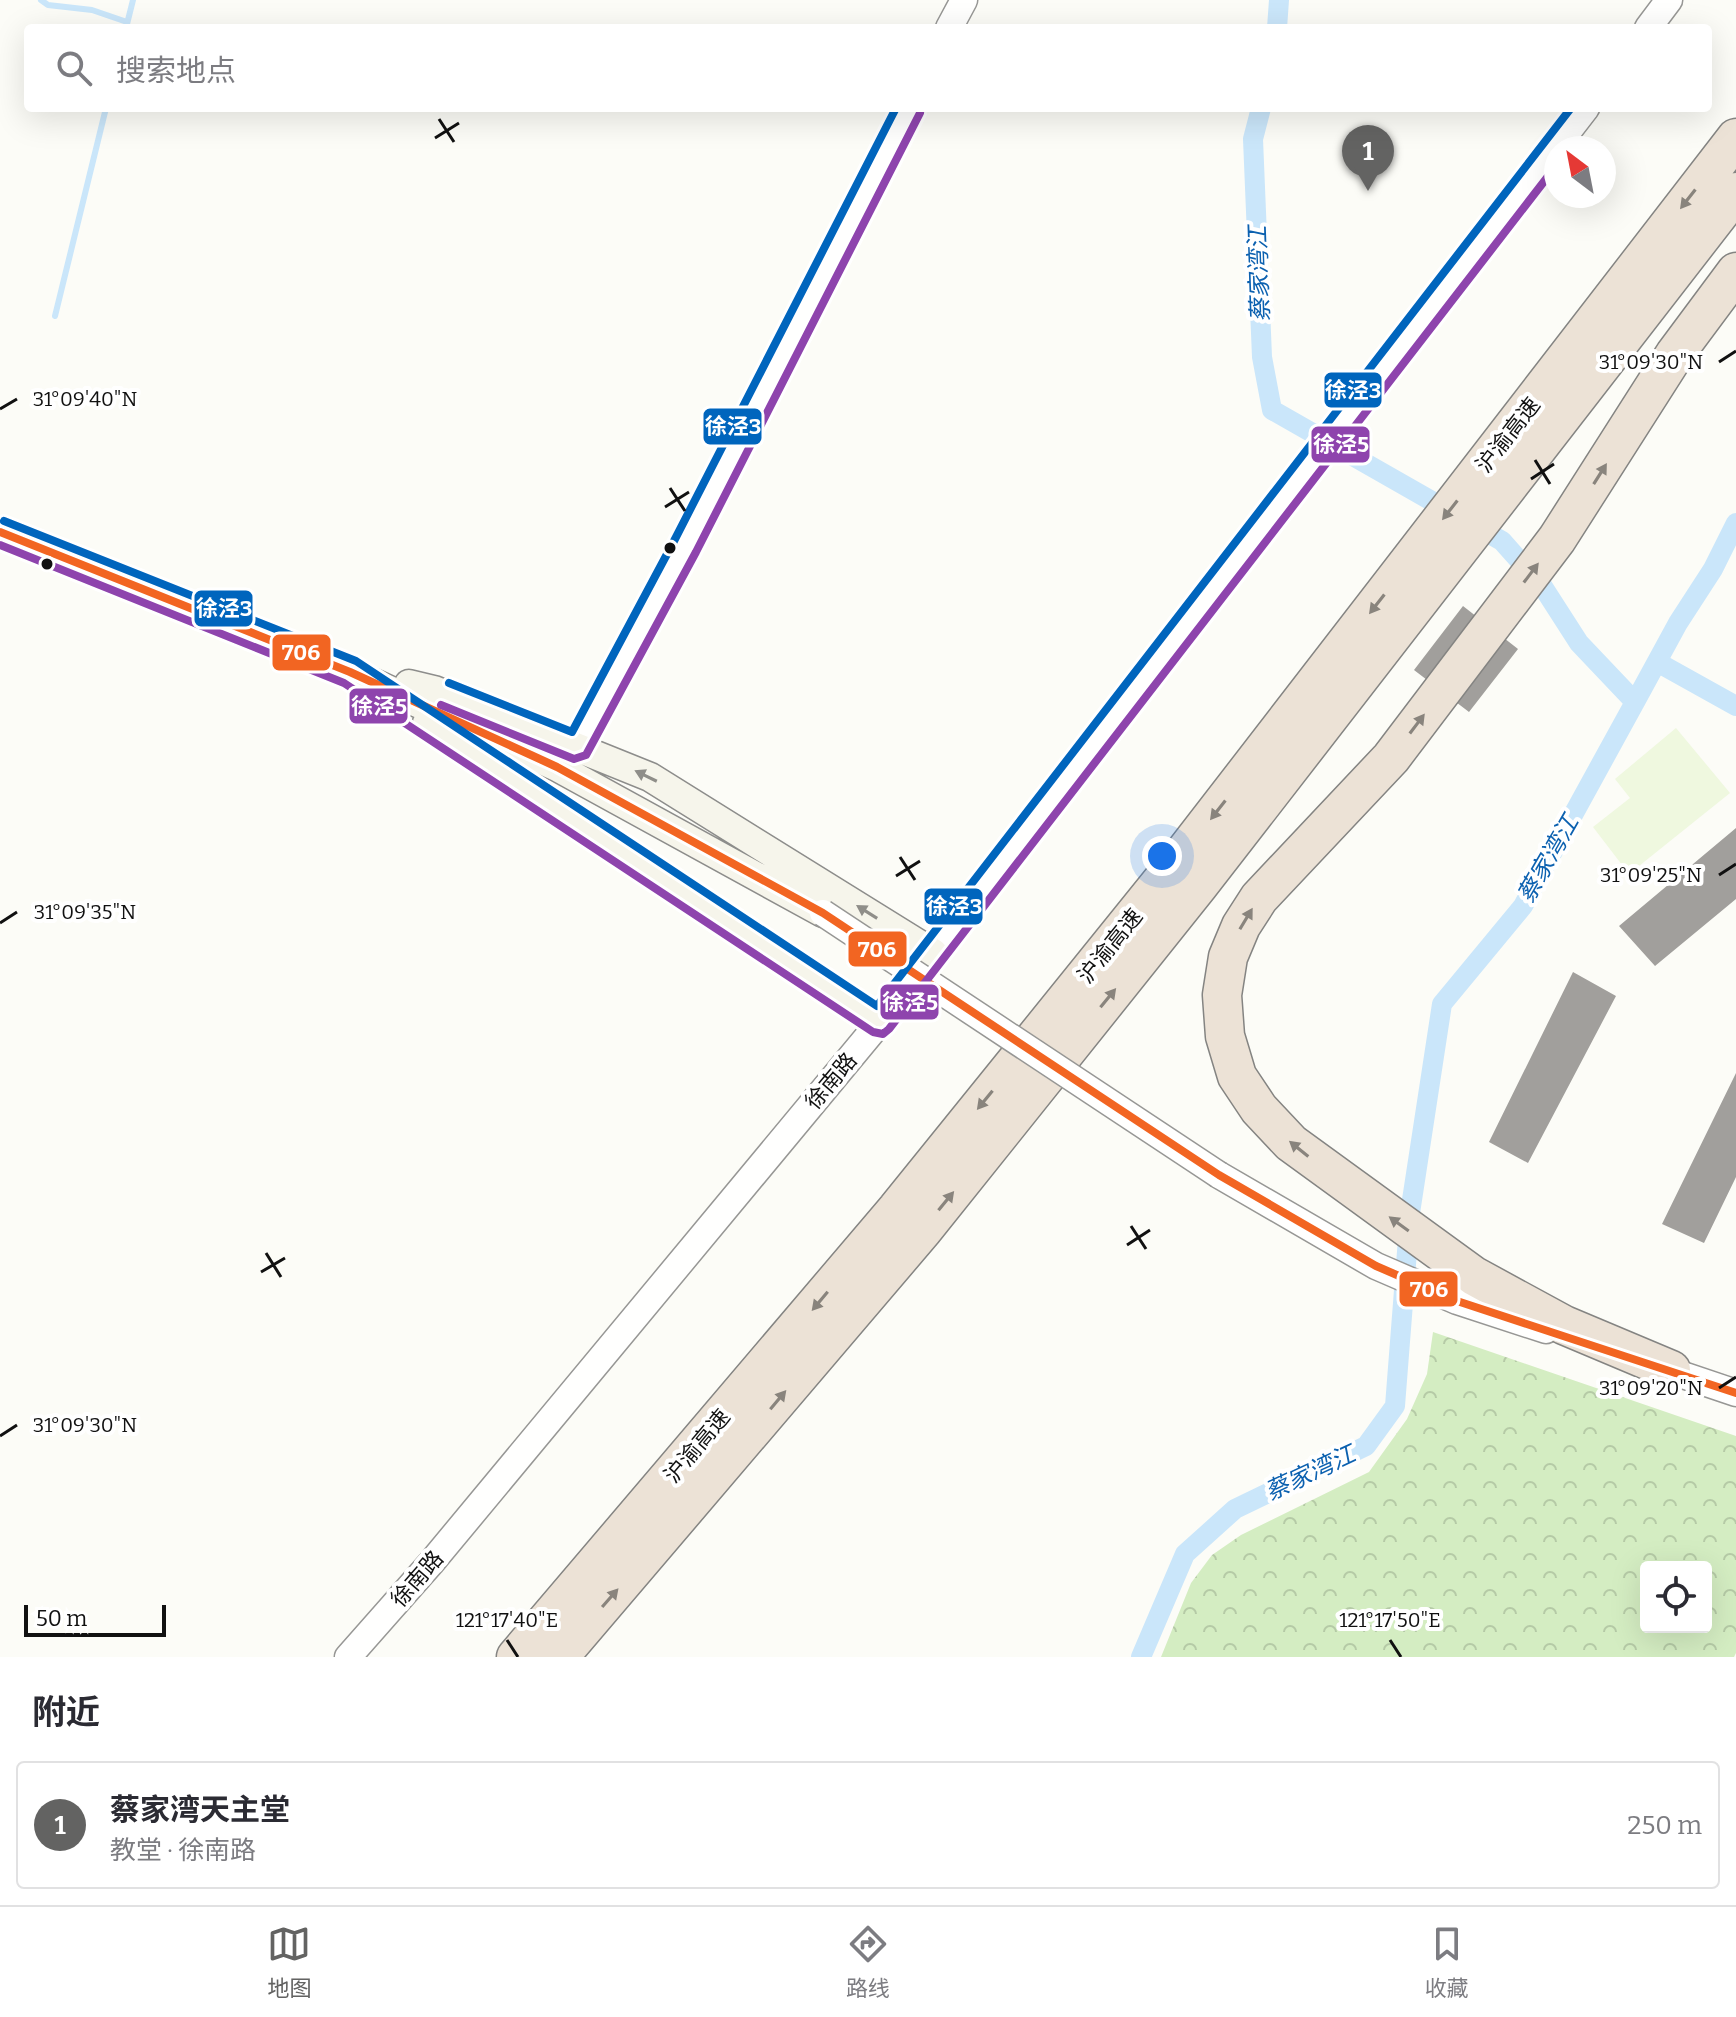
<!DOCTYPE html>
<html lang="zh">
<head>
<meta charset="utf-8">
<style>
	:root { --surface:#fff; --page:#f2f2f3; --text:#2b2b33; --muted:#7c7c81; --line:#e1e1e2; --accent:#636362 }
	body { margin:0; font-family:Bitter,"Noto Sans SC",serif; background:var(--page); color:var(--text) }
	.controls { position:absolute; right:24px; bottom:24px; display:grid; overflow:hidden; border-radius:8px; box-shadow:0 8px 32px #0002 }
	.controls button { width:72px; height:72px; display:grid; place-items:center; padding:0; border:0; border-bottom:2px solid var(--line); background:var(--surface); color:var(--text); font:40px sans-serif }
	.compass { position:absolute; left:1544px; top:136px; width:72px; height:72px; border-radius:50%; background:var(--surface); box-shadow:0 8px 32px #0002; rotate:328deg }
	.scale { position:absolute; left:24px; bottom:20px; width:142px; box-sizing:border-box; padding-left:8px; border:4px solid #111; border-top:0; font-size:22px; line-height:28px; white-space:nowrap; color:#111; -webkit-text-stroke:6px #fff; paint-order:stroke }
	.you { position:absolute; left:1162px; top:856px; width:28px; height:28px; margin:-20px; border:6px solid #fff; border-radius:50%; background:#1a73e8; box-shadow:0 0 0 12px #1a73e833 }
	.badge { display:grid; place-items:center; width:52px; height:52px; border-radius:50%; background:var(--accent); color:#fff; font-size:26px; font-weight:700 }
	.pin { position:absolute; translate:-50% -66px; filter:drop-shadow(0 2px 4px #0008) }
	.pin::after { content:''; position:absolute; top:42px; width:28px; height:24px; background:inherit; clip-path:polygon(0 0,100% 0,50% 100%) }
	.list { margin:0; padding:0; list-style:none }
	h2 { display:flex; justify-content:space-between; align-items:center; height:104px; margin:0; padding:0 32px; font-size:34px }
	h2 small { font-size:26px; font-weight:400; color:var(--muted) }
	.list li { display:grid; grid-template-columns:52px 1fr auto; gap:24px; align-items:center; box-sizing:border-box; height:128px; margin:0 16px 16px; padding:0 16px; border:2px solid var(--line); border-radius:8px }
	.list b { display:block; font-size:30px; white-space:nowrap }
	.list p { margin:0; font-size:26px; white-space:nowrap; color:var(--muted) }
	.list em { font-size:26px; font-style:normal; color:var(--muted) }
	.icon { flex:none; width:44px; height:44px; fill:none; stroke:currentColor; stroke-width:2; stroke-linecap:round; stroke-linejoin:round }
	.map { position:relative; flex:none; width:1736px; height:1657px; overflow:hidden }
	.search { position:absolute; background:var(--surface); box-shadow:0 8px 32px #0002; left:24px; right:24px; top:24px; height:88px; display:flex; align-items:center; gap:20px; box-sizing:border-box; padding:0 28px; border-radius:8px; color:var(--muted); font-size:30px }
	.sheet { height:248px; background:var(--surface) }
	nav { display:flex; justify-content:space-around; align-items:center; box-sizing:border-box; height:112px; border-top:2px solid var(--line); background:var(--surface); font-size:22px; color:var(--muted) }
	nav a { display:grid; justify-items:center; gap:4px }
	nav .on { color:var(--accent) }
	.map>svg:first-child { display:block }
</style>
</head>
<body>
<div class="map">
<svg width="1736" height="1657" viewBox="0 0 1736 1657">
	<defs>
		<pattern id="forest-crowns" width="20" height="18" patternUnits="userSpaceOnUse" patternTransform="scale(2)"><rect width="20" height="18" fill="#d4edc2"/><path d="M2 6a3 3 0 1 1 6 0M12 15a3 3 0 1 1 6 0" fill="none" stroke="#b5caa6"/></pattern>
	</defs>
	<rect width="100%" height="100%" fill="#fcfcf7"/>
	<path fill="url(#forest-crowns)" fill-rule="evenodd" d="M1433,1332L1736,1436V1653L1734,1657H1161L1191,1583L1212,1555L1241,1535L1369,1472L1407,1419L1427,1374ZM1646,1567H1706V1627H1646Z"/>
	<path fill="#eff8df" d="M1676,728L1730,793L1629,874L1593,827L1630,798L1615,779Z"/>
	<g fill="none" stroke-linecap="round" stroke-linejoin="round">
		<path stroke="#cae6fa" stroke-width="6" d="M41,0L48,5L92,10L127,22
			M126,28L133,0
			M55,316L106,108"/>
		<path stroke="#cae6fa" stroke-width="20" d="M1277,28L1279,0
			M1657,662L1736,706
			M1635,702L1678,623L1713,569L1736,523
			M1141,1657L1185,1554L1235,1509L1366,1446L1395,1406L1410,1213L1442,1004L1523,906L1635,702L1579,643L1543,587L1502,541L1272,410L1262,357L1253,139L1261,108"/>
	</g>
	<path fill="#a19f9c" d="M1463,606L1518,649L1469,712L1414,670Z
		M1736,828V899L1655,966L1619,926Z
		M1573,972L1616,996L1528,1163L1489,1142Z
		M1736,1073V1177L1704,1243L1662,1224Z"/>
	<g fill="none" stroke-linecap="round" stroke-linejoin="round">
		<defs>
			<path id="tertiary" d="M949,28L964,0
				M1648,28L1669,0
				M577,747L685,547L909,108
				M1219,1175L1376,1266L1457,1301L1546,1330
				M1656,1366L1736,1393
				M348,1657L431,1563L880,1022L1586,108"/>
			<path id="secondary" d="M0,532L350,672L557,767L823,913
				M409,684L434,690L650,777L933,953
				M427,723L880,1022"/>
			<path id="motorway" d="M1671,1370L1564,1325L1474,1276L1291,1143L1259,1109L1237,1076L1225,1036L1222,995L1228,957L1241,926L1259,898L1391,758L1557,539L1675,354L1736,272
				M516,1657L897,1209L1174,866L1736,138
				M559,1657L923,1230L1199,885L1736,192"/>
		</defs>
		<use href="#tertiary" stroke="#979795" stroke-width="29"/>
		<use href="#secondary" stroke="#8d8d8b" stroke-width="31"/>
		<use href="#motorway" stroke="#848482" stroke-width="41"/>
		<use href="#tertiary" stroke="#fffffe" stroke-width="26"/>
		<use href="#secondary" stroke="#f6f5eb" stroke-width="28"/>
		<use href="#motorway" stroke="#ece2d6" stroke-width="38"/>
		<defs>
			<path id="tertiary-bridge" d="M823,913L1219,1175"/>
		</defs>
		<use href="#tertiary-bridge" stroke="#979795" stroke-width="29" stroke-linecap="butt"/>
		<use href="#tertiary-bridge" stroke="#fffffe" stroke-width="26"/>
		<defs>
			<path id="bus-1" d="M0,532L350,672L557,767L823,913L1219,1175L1376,1266L1457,1301L1736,1393"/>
			<path id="bus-2" d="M0,545L344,683L873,1032L883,1034L889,1029L1556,166
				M441,705L574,759L586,755L696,552L920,113"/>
			<path id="bus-3" d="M4,521L356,661L877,1006L1571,108
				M449,683L572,732L674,541L896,108"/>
		</defs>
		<use href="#bus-1" stroke="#fff" stroke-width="14"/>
		<use href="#bus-2" stroke="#fff" stroke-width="14"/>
		<use href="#bus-3" stroke="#fff" stroke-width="14"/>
		<use href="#bus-1" stroke="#f26522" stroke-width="8"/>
		<use href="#bus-2" stroke="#8e44ad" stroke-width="8"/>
		<use href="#bus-3" stroke="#0065bd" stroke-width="8"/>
	</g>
	<defs><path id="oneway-solid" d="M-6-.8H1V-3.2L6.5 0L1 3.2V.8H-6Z" transform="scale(2)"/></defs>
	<g fill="#89847d">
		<use href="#oneway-solid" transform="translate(1688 199) rotate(128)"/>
		<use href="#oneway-solid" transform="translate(1600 474) rotate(-58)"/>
		<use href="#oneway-solid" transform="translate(1450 510) rotate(128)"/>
		<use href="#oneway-solid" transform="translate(1531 573) rotate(-53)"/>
		<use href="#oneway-solid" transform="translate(1377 604) rotate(128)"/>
		<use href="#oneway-solid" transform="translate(1417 724) rotate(-53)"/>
		<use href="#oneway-solid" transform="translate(1218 810) rotate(128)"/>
		<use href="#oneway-solid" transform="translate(1246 919) rotate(-59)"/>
		<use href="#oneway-solid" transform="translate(1108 998) rotate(-51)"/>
		<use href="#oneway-solid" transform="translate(985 1100) rotate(129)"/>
		<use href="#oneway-solid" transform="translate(1299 1149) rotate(-141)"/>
		<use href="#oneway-solid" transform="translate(946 1201) rotate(-51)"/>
		<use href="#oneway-solid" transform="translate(1399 1224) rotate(-144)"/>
		<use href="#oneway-solid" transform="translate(820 1301) rotate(130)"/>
		<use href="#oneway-solid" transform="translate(778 1400) rotate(-50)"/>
		<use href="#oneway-solid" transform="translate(610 1598) rotate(-49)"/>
	</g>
	<g fill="#8f8e89">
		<use href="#oneway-solid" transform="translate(646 776) rotate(-154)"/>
		<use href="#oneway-solid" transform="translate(867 912) rotate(-148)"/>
	</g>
	<path fill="none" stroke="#111" stroke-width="3" d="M439,119L454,142M435,138L459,123M1719,362L1736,351M0,409L17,399M1535,460L1550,484M1531,479L1554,464M670,488L685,511M665,507L689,492M900,857L915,880M1719,875L1736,864M896,876L920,861M0,923L17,912M1131,1226L1146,1249M1127,1245L1150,1230M266,1253L281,1277M261,1272L285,1258M1719,1388L1736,1377M0,1436L17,1425M507,1640L518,1657M1390,1640L1401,1657"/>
	<g fill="#111" stroke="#fff" stroke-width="3">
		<circle cx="670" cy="548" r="7"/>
		<circle cx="47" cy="564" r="7"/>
	</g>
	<g text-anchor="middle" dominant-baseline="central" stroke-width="8" stroke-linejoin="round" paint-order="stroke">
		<g font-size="22" fill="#111" stroke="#fff">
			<text transform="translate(1508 435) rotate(-52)">沪渝高速</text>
			<text transform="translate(1110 946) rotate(-51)">沪渝高速</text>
			<text transform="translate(831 1081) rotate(-50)">徐南路</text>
			<text transform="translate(697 1446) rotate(-50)">沪渝高速</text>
			<text transform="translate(417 1579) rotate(-49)">徐南路</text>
		</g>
		<g font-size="24" font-style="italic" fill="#0c61b0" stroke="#fff">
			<text transform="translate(1259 274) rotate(-92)">蔡家湾江</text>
			<text transform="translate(1548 859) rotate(-60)">蔡家湾江</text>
			<text transform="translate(1310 1473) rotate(-25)">蔡家湾江</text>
		</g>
	</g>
	<g font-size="20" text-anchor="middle" fill="#111" stroke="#fff" stroke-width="8" stroke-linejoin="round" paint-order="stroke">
		<text x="1651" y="369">31°09'30"N</text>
		<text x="85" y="406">31°09'40"N</text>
		<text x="1651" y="882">31°09'25"N</text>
		<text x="85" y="919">31°09'35"N</text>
		<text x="1651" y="1395">31°09'20"N</text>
		<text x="85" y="1432">31°09'30"N</text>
		<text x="507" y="1627">121°17'40"E</text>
		<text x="1390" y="1627">121°17'50"E</text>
	</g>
	<g stroke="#fff" stroke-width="3">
		<rect x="1323" y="371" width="60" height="38" rx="8" fill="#0065bd"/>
		<rect x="702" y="407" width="61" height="39" rx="8" fill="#0065bd"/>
		<rect x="1310" y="425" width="61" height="39" rx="8" fill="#8e44ad"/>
		<rect x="193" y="589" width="61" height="39" rx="8" fill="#0065bd"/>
		<rect x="271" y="633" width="61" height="39" rx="8" fill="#f26522"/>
		<rect x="348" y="687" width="61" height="38" rx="8" fill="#8e44ad"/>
		<rect x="923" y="887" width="61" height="39" rx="8" fill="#0065bd"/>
		<rect x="847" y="930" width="61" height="38" rx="8" fill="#f26522"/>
		<rect x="879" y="983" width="61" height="38" rx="8" fill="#8e44ad"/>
		<rect x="1398" y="1270" width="61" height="38" rx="8" fill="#f26522"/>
	</g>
	<g font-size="22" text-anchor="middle" font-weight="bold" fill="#fff">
		<text x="1353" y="398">徐泾3</text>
		<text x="733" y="434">徐泾3</text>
		<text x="1341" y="452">徐泾5</text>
		<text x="224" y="616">徐泾3</text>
		<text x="301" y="660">706</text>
		<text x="379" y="714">徐泾5</text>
		<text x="954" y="914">徐泾3</text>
		<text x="877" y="957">706</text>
		<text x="910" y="1010">徐泾5</text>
		<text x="1429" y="1297">706</text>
	</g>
</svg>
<div class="controls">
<button><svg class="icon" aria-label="locate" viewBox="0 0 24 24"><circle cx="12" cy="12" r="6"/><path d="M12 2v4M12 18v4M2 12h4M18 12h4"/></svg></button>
</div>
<svg class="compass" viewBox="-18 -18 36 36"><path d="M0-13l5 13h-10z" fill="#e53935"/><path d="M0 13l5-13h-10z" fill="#7c7c81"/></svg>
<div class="scale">50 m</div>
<div class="you"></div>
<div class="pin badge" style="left:1368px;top:191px">1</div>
<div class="search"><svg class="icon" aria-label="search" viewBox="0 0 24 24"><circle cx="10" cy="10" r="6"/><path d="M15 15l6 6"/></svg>搜索地点</div>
</div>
<section class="sheet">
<h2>附近<small></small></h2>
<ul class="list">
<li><span class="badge">1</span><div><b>蔡家湾天主堂</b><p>教堂 · 徐南路</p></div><em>250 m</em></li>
</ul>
</section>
<nav>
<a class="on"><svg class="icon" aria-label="map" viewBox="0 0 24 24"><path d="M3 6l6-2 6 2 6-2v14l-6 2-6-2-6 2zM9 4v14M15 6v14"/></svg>地图</a>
<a><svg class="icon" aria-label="directions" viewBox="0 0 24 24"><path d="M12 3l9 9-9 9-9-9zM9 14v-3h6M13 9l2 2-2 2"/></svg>路线</a>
<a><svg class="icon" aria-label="saved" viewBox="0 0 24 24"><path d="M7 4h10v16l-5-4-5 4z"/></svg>收藏</a>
</nav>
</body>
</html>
